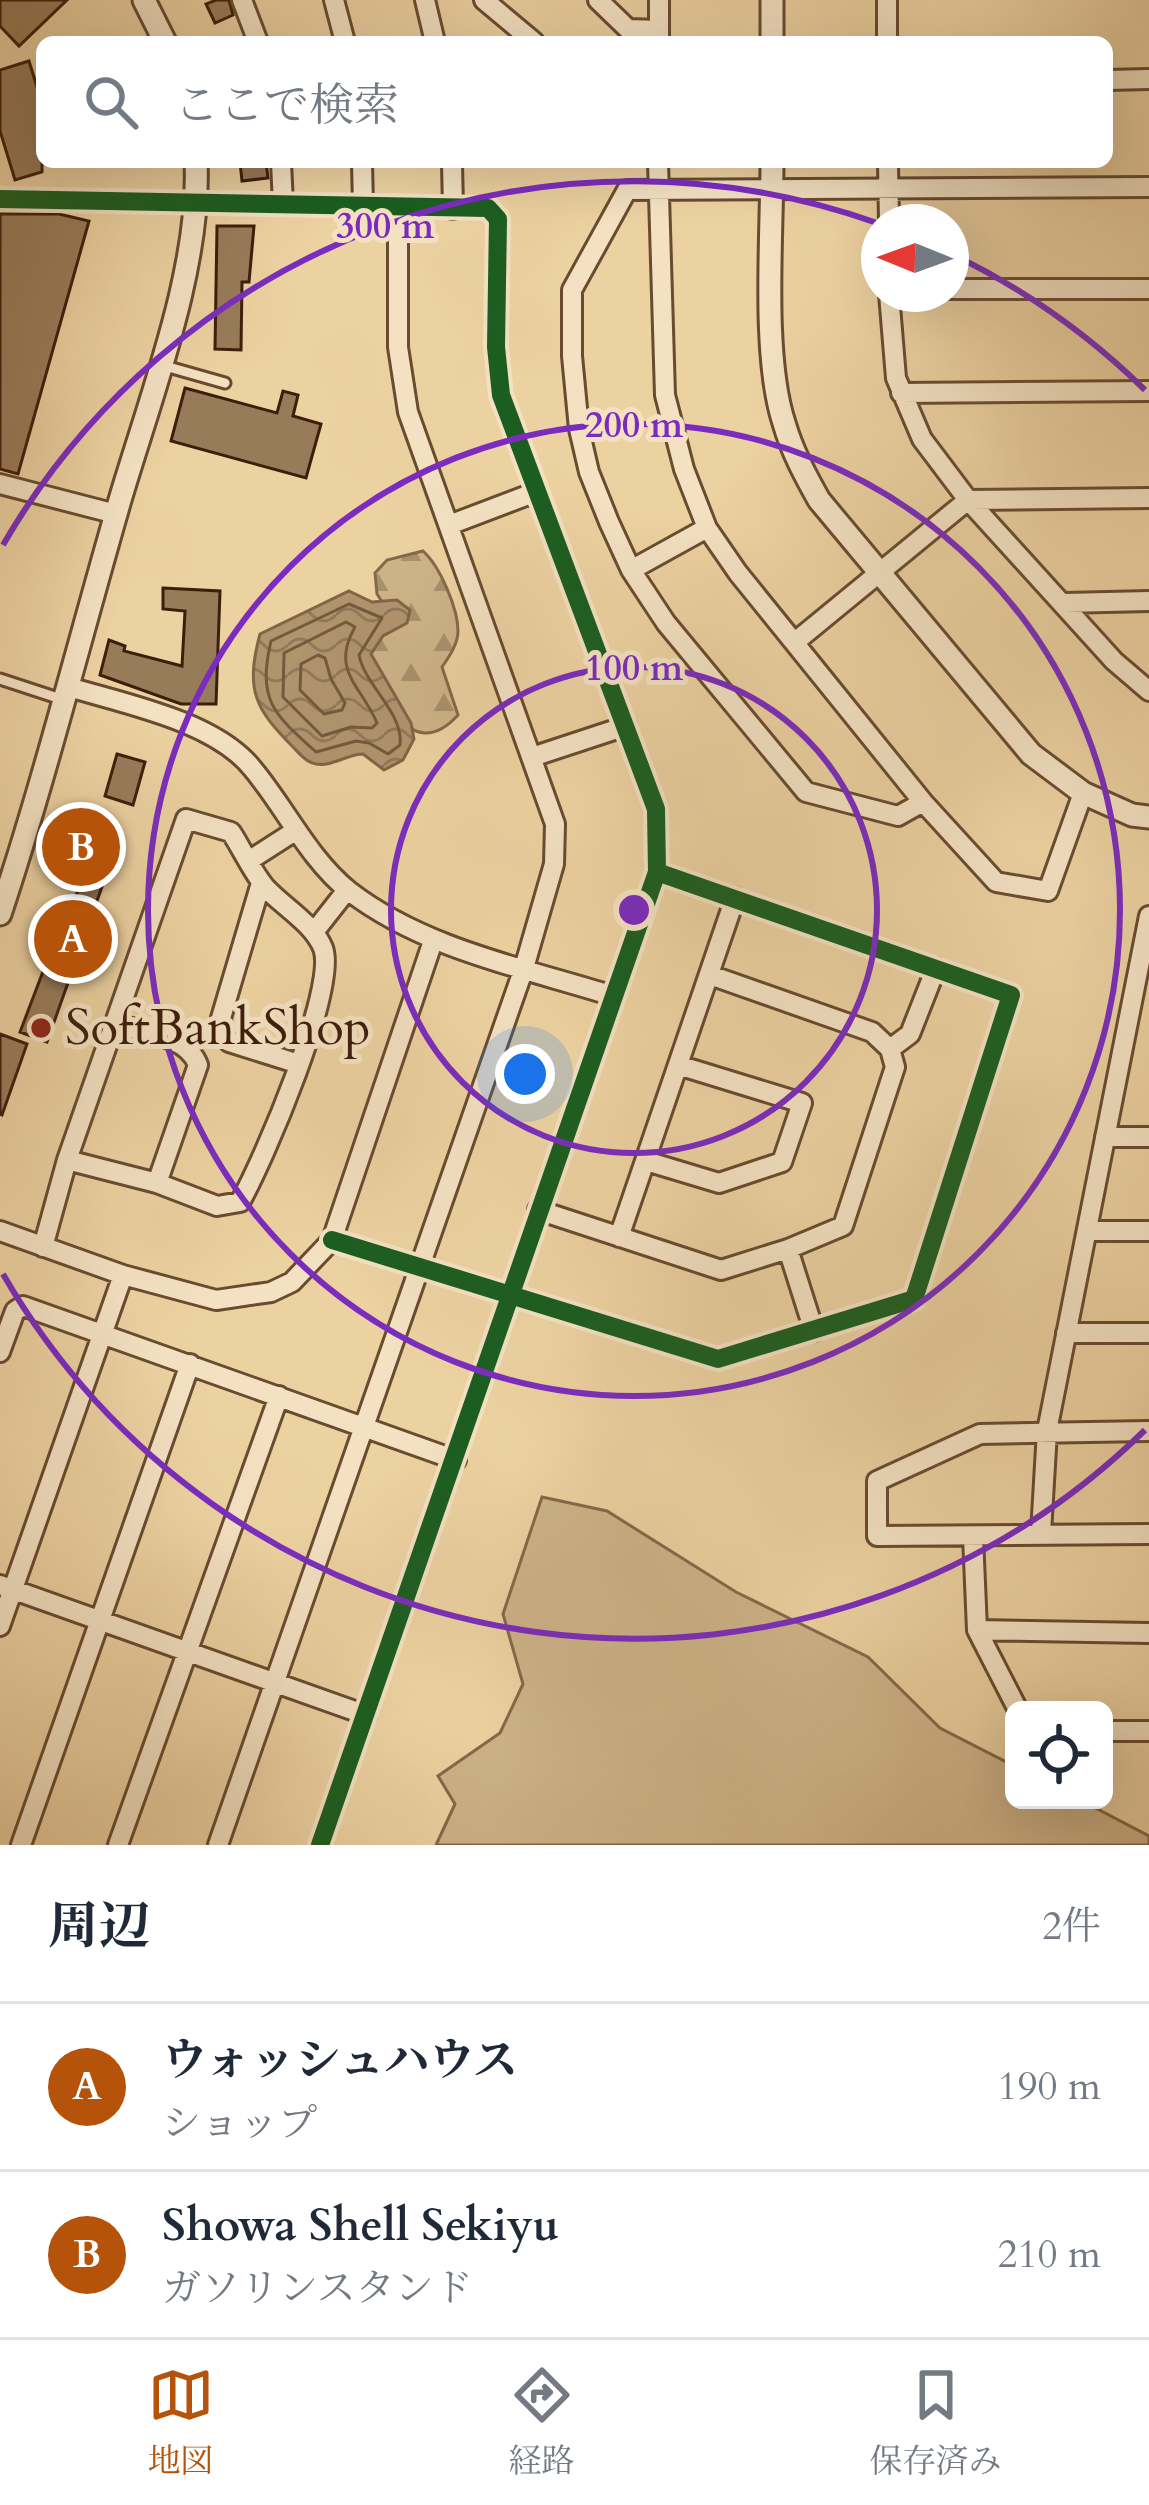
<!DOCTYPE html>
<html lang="ja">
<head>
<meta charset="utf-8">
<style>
	:root { --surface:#fff; --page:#f2f2f3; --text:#1f2937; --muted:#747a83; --line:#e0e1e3; --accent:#b45309 }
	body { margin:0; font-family:Cardo,"Noto Serif JP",serif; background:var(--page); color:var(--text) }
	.controls { position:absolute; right:36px; bottom:36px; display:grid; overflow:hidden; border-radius:18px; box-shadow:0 12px 48px #0002 }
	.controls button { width:108px; height:108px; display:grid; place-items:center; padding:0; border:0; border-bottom:3px solid var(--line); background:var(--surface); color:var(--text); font:60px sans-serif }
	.compass { position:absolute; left:861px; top:204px; width:108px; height:108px; border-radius:50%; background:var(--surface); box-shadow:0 12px 48px #0002; rotate:271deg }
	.you { position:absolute; left:525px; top:1074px; width:42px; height:42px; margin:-30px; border:9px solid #fff; border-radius:50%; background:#1a73e8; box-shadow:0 0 0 18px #1a73e833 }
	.badge { display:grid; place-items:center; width:78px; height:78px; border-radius:50%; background:var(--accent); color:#fff; font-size:39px; font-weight:700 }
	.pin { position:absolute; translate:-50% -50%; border:6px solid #fff; box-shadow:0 3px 12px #0006 }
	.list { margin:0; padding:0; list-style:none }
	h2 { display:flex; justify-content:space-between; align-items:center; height:156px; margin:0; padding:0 48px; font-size:51px }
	h2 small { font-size:39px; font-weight:400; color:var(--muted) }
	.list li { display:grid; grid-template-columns:78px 1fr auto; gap:36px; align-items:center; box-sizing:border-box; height:168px; padding:0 48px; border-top:3px solid var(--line) }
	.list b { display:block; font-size:45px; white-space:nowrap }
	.list p { margin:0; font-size:39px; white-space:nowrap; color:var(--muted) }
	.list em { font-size:39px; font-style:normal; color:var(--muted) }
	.icon { flex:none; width:66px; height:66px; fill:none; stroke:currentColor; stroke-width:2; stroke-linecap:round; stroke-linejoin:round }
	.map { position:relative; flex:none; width:1149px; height:1845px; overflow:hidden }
	.search { position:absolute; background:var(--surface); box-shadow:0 12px 48px #0002; left:36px; right:36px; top:36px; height:132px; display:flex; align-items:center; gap:30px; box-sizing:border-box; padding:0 42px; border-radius:18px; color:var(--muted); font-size:45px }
	.sheet { height:492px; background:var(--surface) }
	nav { display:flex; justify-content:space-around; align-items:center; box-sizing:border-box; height:168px; border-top:3px solid var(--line); background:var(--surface); font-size:33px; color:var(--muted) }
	nav a { display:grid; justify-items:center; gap:6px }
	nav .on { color:var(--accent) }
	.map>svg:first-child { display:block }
</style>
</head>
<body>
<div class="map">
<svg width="1149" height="1845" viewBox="0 0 1149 1845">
	<defs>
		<pattern id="forest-firs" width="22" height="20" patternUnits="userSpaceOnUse" patternTransform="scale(3)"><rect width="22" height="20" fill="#ceb388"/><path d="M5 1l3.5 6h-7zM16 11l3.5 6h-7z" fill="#a8916d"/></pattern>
		<pattern id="water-waves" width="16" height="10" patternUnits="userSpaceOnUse" patternTransform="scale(3)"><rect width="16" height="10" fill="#b0946e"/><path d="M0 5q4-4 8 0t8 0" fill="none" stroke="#907859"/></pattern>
	</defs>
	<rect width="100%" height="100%" fill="#ecd1a1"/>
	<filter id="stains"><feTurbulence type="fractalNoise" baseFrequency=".00167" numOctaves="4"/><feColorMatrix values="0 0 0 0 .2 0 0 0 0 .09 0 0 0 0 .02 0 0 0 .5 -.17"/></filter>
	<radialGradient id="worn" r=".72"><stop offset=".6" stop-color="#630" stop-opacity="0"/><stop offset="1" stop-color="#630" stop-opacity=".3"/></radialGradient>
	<path fill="#ceb388" stroke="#86684a" stroke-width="3" d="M542,1497L607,1511L736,1592L868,1657L940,1728L1014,1766V1800H1080L1149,1836V1845H436L455,1804L438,1776L500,1733L523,1684L503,1614Z"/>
	<path fill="url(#forest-firs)" stroke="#86684a" stroke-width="3" d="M423,551C440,566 458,609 458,631C458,644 449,657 442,667L458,715C409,769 375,688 368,646L392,617L377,594L375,573L387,560Z"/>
	<path fill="url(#water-waves)" stroke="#826546" stroke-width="3" d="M349,591L372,602L397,600L410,610L407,623L383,636L371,654L411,723L414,739L403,760L384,770L363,754C347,754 332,767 316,764C307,763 300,754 293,747C255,709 245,690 260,634Z"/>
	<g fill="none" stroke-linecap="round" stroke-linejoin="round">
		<path stroke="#76593c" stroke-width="3" d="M349,604L382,618L359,655C365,686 404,713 400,745L388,754L369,743L356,741L316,752C274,714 257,701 271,641Z
			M346,622L355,627C330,671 361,685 377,723L372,728L351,727L322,736L283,697L284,653Z
			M318,655L325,658L331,679L345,703L342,710L324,714L300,690L301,664Z"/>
	</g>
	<path fill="#987b59" stroke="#3d1e0b" stroke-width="3" d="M0,0H67L19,46L0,26Z
		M216,0H229L233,15L215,23L206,4Z
		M29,61L42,103V172L15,180L0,131V70Z
		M240,162H266L268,178L242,181Z
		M0,214H59L89,221L18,474L0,469Z
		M217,226H254L249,282H242L241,350L215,349Z
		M185,388L277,413L283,391L298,395L293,416L321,424L306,478L171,441Z
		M163,588L220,591L216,704H181L100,675L109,640L125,646L124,651L182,666L185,611L163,609Z
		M117,754L145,762L133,805L105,796Z
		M70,810L88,816L74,856L109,867L47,1042L20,1032L52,948L58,950L83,875L51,863Z
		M0,1034L27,1044L2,1115L0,1114Z"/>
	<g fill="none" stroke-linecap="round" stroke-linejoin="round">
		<defs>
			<path id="service" d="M165,366L225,383
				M0,679L64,700"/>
			<path id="minor" d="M242,0L258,42
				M334,0L345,42
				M425,0L435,42
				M484,0L534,42
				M598,0L628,29L659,30
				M659,0V37
				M887,0V42
				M1107,80L1149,79
				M281,162L283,204
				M362,162L363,207
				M452,162L453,209
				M658,162L665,395L684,469L707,528L738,573L923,802L996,882L1048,891L1083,793
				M888,162L889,222
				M0,199L488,208L498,219L496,347L501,395L656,809L657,872L320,1845
				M951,289H1149
				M889,294L896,378L922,439L968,500L1114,661L1149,691
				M901,393L1149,391
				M0,484L116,514
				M449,525L536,492
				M631,570L707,528
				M1065,603L1149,601
				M795,642L968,500L1149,498
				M69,687C125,704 214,721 252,768C285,807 308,858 349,891C424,949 524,968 613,996
				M532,757L626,726
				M923,802L898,816L806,792L666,623L631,570L609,522L589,472L579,429L572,356V290L627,190L1149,187
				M250,860L295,831
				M261,883L221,1018L222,1033L229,1042L299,1064
				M314,932L347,890
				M116,1024C143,1032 188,1036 198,1065L157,1183
				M890,1049L910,1034L936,968
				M1105,1137H1149
				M646,1161L719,1183L782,1162L802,1103L678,1065
				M538,1210L721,1270L788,1249L843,1226L895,1067L890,1049L872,1032L710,975
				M0,1231L123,1275L216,1300L271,1292L292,1282L332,1240L433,941
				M1087,1231H1149
				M619,1237L735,898
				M332,1240L718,1359L914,1299L1011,995L657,872
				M43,1247L67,1160L186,819L231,832C242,849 252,871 265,887C282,906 313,923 323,948C338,987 263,1162 240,1202L217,1206L157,1183L67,1160
				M788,1249L814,1331
				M1066,1333H1149
				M0,1352L15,1311L23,1306L456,1460
				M1149,1431L980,1434L877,1481V1536L1149,1534
				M1041,1533L1047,1431L1149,916
				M973,1536L977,1630L1018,1710
				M0,1585L366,1715
				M0,1626L123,1275
				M977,1630L1149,1633
				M1104,1731H1149
				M21,1845L190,1364
				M118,1845L279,1396
				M218,1845L524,968L554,864L555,824L408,412L398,347V208"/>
			<path id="tertiary" d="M144,0L165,42
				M772,0V42
				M772,162C772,236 762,356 784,423C792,451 805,475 819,500L1031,754L1083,793L1132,815L1149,817
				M0,914C45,778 80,638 120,500C150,398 201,268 196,162"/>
		</defs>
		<use href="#service" stroke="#694b30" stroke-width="15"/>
		<use href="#minor" stroke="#694b30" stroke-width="24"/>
		<use href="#tertiary" stroke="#694b30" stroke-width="27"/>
		<use href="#service" stroke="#f3e1c2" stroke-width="9"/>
		<use href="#minor" stroke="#f3e1c2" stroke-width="18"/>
		<use href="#tertiary" stroke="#f3e1c2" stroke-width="21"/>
		<defs>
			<path id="cycleway" d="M0,199L488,208L498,219L496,347L501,395L656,809L657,872L320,1845
				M332,1240L718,1359L914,1299L1011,995L657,872"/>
		</defs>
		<use href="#cycleway" stroke="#f3e1c2" stroke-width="26"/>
		<use href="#cycleway" stroke="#1b5e20" stroke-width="18"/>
	</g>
	<g fill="none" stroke="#7b2cbf" stroke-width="6">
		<circle cx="634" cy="910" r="243"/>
		<circle cx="634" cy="910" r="486"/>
		<path d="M1145 1430A729 729 0 0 1 3 1274M3 545A729 729 0 0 1 877 223M954 255A729 729 0 0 1 1145 390"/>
	</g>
	<circle fill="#8f2418" stroke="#f3e1c2" stroke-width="4.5" cx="41" cy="1028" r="12"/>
	<g text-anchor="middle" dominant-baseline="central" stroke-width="10" stroke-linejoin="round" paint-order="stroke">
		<g font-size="51" fill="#3d1e0b" stroke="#f3e1c2" text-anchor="start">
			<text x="65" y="1028">SoftBankShop</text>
		</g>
	</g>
	<circle cx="634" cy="910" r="18" fill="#7b2cbf" stroke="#f3e1c2" stroke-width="6"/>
	<g font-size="36" text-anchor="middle" font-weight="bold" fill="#7b2cbf" stroke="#f3e1c2" stroke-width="10" stroke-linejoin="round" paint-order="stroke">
		<text x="385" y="238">300 m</text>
		<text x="634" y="437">200 m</text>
		<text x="634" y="680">100 m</text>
	</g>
	<rect width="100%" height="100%" filter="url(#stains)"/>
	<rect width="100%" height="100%" fill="url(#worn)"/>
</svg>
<div class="controls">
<button><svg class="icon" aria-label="locate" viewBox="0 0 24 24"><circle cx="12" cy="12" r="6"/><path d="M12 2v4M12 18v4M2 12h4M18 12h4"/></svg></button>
</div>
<svg class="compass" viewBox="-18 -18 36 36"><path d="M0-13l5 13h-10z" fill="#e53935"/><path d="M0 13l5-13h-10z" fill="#747a83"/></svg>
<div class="you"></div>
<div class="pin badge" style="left:73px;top:939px">A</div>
<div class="pin badge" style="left:81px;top:847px">B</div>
<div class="search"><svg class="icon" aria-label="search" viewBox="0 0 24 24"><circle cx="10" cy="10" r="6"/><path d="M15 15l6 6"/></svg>ここで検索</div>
</div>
<section class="sheet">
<h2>周辺<small>2件</small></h2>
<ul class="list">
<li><span class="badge">A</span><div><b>ウォッシュハウス</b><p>ショップ</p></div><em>190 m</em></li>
<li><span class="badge">B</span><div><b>Showa Shell Sekiyu</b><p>ガソリンスタンド</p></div><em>210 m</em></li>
</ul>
</section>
<nav>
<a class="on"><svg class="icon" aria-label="map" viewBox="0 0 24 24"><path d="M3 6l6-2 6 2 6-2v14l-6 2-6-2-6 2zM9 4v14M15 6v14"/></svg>地図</a>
<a><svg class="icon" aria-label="directions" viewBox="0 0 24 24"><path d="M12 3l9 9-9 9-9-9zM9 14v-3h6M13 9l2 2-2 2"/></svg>経路</a>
<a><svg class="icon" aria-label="saved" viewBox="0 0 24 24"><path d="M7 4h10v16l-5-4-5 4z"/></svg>保存済み</a>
</nav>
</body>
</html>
